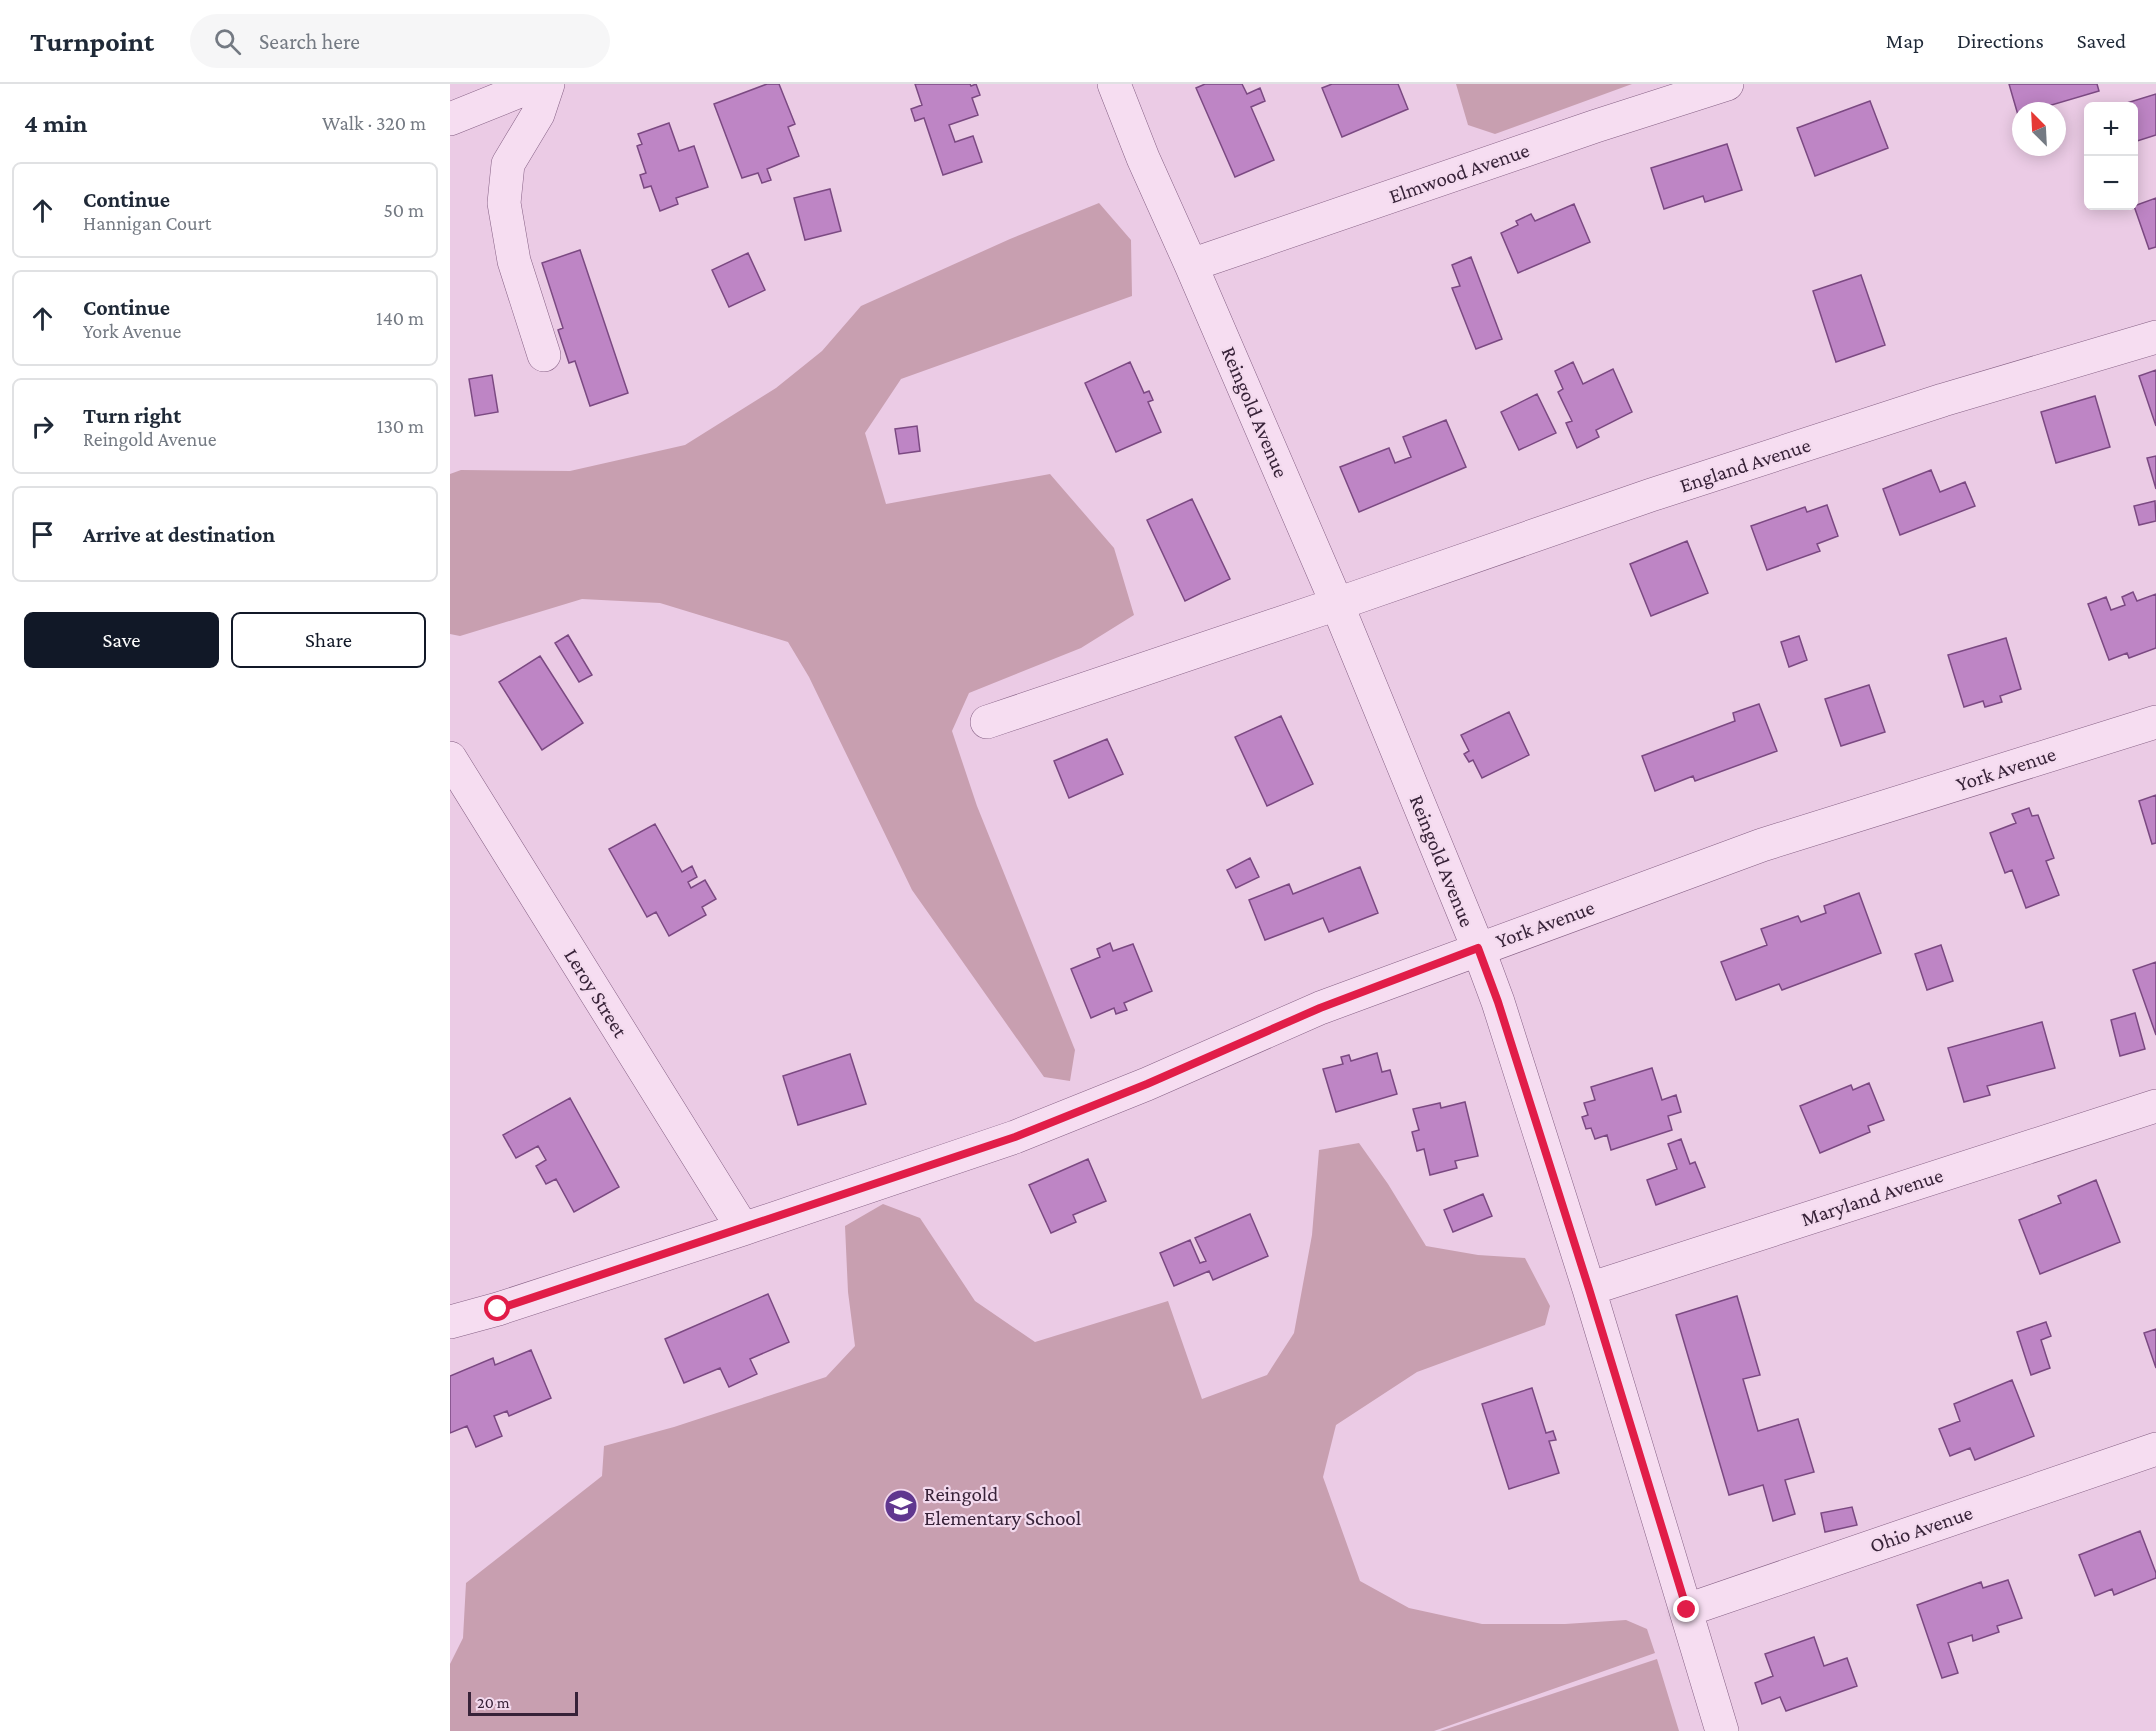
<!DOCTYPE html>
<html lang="en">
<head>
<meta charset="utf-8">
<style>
	:root { --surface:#fff; --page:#f6f6f7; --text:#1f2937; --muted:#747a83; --line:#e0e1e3; --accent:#111827 }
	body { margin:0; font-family:"Crimson Pro",serif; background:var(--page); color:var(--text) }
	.controls { position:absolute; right:18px; top:18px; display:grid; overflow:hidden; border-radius:9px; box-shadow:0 3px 15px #0003 }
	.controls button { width:54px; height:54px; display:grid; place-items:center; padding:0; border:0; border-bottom:2px solid var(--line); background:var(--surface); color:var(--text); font:30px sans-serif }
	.compass { position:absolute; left:1562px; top:18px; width:54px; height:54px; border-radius:50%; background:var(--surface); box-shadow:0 3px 15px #0003; rotate:336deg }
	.scale { position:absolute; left:18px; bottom:15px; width:110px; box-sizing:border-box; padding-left:6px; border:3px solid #372238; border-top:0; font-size:16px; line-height:21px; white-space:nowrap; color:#372238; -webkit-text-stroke:4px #f3daee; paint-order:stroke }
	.stop { position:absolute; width:18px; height:18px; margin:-14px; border:4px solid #e11d48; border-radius:50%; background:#fff }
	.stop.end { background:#e11d48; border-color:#fff; box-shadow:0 2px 6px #0008 }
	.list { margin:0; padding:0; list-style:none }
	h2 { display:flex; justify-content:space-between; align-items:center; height:78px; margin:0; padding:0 24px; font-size:26px }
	h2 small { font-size:20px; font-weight:400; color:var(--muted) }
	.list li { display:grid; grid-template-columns:39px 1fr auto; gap:18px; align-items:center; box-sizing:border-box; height:96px; margin:0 12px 12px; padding:0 12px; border:2px solid var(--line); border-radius:9px }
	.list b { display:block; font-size:22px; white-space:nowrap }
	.list p { margin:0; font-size:20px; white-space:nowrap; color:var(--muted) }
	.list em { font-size:20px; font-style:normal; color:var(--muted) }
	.actions { display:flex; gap:12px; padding:18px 24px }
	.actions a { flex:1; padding:14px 0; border:2px solid var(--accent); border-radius:9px; text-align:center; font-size:21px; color:var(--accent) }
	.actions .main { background:var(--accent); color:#fff }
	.icon { flex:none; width:33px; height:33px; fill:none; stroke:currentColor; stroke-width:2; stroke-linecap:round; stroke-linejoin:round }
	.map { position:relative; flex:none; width:1706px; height:1647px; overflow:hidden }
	header { display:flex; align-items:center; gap:36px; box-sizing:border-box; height:84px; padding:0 30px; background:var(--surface); border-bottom:2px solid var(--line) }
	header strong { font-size:28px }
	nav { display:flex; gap:33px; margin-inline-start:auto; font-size:21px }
	.search { width:420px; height:54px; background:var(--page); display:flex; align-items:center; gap:15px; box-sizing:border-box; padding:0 21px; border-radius:33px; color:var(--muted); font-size:22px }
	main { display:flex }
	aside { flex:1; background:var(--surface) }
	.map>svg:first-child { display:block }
</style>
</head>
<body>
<header>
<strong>Turnpoint</strong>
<div class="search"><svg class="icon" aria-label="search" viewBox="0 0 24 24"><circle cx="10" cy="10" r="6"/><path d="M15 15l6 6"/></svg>Search here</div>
<nav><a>Map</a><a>Directions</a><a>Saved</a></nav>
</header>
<main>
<aside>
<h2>4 min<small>Walk · 320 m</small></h2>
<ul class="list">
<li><svg class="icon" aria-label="ahead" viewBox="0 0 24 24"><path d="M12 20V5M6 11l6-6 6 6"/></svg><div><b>Continue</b><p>Hannigan Court</p></div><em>50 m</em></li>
<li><svg class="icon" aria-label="ahead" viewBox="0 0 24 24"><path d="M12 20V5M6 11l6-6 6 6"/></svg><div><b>Continue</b><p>York Avenue</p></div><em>140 m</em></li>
<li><svg class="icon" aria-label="right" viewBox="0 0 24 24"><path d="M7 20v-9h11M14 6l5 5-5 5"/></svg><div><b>Turn right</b><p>Reingold Avenue</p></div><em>130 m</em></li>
<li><svg class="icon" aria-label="arrive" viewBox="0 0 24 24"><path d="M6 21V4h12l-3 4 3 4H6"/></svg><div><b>Arrive at destination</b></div></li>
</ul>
<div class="actions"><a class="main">Save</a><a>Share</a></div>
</aside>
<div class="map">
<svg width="1706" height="1647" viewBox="0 0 1706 1647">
	<rect width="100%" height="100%" fill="#ebcbe5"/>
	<path fill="#c89fb0" d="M1006,0H1182L1045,50L1018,41Z
		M649,119L681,156L682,212L451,295L415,349L436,420L600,390L664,464L684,531L631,564L519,609L502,647L527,722L625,966L620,997L594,993L462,806L359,593L338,558L210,519L132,515L10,552L0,550V390L11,386L120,387L235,361L326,304L372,267L411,222L560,155Z
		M909,1059L938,1100L976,1162L1028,1171L1075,1174L1100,1222L1095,1241L967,1288L886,1341L873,1393L910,1497L959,1524L1032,1540H1115L1176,1536L1197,1545L1205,1569L984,1647H0V1580L13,1554L16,1499L152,1392L154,1362L224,1343L376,1293L405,1262L398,1208L395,1142L433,1120L470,1134L525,1217L585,1258L718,1217L752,1315L817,1291L844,1249L862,1151L869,1066Z
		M1207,1575L1229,1647H990Z"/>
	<path fill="#be85c5" stroke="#7b4982" stroke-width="1.5" d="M317,0H329L345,40L338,43L349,72L317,85L321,96L312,99L308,89L292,94L264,20Z
		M465,0H520L521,2L526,0L530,11L522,14L528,31L499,41L505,58L523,52L532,78L493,91L474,34L465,37L461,25L472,21Z
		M755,0H792L797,10L810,4L815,17L801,23L824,76L785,93L746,4Z
		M882,0H948L958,25L892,53L872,4Z
		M1559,0H1647L1649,7L1581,27H1571V30L1568,31Z
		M1706,10V51L1684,58V22H1667Z
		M1420,17L1438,64L1365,92L1347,44Z
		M219,39L229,67L244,62L258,103L226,114L228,120L210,127L201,102L194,104L190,91L196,89L187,62L192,60L188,50Z
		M1277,60L1292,106L1255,118L1253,112L1214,125L1201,84Z
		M380,105L391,147L355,156L344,114Z
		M1706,114V163L1699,165L1684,122Z
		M1124,120L1140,158L1068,189L1051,149L1068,141L1066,137L1081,130L1085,137Z
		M130,166L178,309L140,322L125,277L119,279L108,246L113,244L92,179Z
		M298,169L315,206L279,223L262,186Z
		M1021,173L1052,255L1026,265L1002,204L1010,202L1002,181Z
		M1411,191L1435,261L1386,278L1363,207Z
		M680,278L694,309L699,307L703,316L698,318L711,348L666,368L635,299Z
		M1123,278L1133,300L1163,285L1182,328L1146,346L1149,353L1127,364L1116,339L1122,337L1108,308L1113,305L1105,287Z
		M1706,286V342L1689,292Z
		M42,291L48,328L25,332L19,295Z
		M1087,310L1106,349L1069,366L1051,328Z
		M1645,312L1660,363L1606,379L1591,328Z
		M996,336L1016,383L909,428L890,383L939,364L945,379L961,373L953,353Z
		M467,342L470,367L449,370L445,345Z
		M1706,372V405L1697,374Z
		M1481,386L1490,408L1515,398L1525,422L1450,451L1433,405Z
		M742,415L780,495L735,517L697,436Z
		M1705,417L1706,437L1689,441L1684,422Z
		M1377,421L1388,452L1367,460L1370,467L1317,486L1301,442L1355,423L1357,428Z
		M1237,457L1258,509L1201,532L1180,480Z
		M1683,508L1687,517L1706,510V564L1679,574L1677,569L1659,576L1638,520L1656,513L1661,526L1675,521L1672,513Z
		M118,551L142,591L129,598L105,559Z
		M1349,552L1357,576L1339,583L1331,558Z
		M1556,554L1571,605L1550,612L1552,618L1535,623L1533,617L1514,623L1498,571Z
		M90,572L133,639L92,666L49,598Z
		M1419,601L1435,648L1391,662L1375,615Z
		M1309,620L1327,667L1245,697L1243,692L1205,707L1192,672L1285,637L1283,629Z
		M1059,628L1079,671L1032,694L1023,676L1019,678L1014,670L1019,667L1011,651Z
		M831,632L863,700L817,722L785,653Z
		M657,655L673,690L619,714L604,677Z
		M1706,711V759L1702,760L1689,717Z
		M1579,724L1582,732L1588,731L1604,774L1596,777L1609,811L1576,824L1562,786L1555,789L1540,749L1566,739L1562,730Z
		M205,740L232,788L242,782L247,793L238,798L241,804L255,796L266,815L252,823L256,831L219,852L206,828L197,833L159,765Z
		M800,774L809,793L786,804L777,786Z
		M910,783L928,829L879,848L873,834L815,856L799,816L839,800L843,810Z
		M1409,809L1431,869L1332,906L1329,900L1286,916L1271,878L1317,861L1311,845L1348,832L1351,838L1376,829L1374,822Z
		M660,859L663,867L683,860L702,907L674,919L677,926L666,930L664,924L641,934L621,885L650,873L647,865Z
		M1491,861L1503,897L1477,906L1465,870Z
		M1706,878V951L1683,886Z
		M1685,929L1695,965L1670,972L1661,936Z
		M1592,938L1605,984L1537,1002L1540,1011L1514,1018L1498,964Z
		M927,969L932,988L940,986L947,1010L886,1028L873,985L893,980L891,973L899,971L901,977Z
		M400,970L416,1020L348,1041L333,992Z
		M1202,984L1212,1016L1226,1011L1231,1028L1218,1032L1222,1046L1161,1066L1157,1051L1145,1055L1141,1044L1136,1045L1132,1033L1138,1031L1134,1019L1145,1016L1141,1003Z
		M1419,999L1434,1036L1418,1042L1420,1048L1370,1069L1350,1022L1401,1001L1403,1006Z
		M120,1014L169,1103L124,1128L106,1095L96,1100L86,1082L96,1076L88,1062L66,1074L53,1051Z
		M1015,1018L1028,1072L1005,1077L1007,1084L980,1091L974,1065L967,1067L962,1048L969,1046L963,1025L990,1019L991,1024Z
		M1231,1055L1240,1080L1245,1078L1255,1103L1206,1121L1197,1096L1227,1085L1218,1060Z
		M638,1075L656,1117L623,1131L626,1138L601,1149L579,1101Z
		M1646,1096L1670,1158L1590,1190L1569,1136L1611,1119L1608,1112Z
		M1033,1110L1042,1132L1003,1148L994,1126Z
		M800,1130L818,1172L763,1196L759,1187L724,1202L710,1169L740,1156L750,1179L756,1177L745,1154Z
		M318,1210L339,1258L300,1275L307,1290L279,1303L270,1284L234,1299L215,1255Z
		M1287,1212L1310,1291L1293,1295L1308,1347L1348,1335L1364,1388L1335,1396L1345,1430L1323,1437L1313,1401L1279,1411L1226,1231Z
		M1596,1238L1601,1252L1591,1256L1600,1284L1581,1291L1567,1248Z
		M1706,1245V1284L1694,1249Z
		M81,1266L101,1314L59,1332L57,1327L44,1332L52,1352L26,1363L17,1342L0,1349V1292L43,1274L45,1281Z
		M1562,1296L1584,1352L1525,1376L1520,1364L1500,1372L1489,1345L1510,1337L1504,1320Z
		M1082,1304L1096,1349L1103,1347L1106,1356L1099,1357L1109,1389L1059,1405L1032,1320Z
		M1402,1423L1407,1441L1375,1448L1371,1429Z
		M1690,1447L1706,1489V1494L1664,1511L1662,1505L1645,1512L1629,1471Z
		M1558,1496L1572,1534L1547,1542L1549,1548L1523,1557L1522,1551L1498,1559L1508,1589L1492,1594L1467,1521L1531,1498L1533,1504Z
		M1364,1553L1374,1582L1397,1574L1407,1602L1336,1627L1330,1613L1312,1620L1305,1599L1323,1592L1315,1570Z"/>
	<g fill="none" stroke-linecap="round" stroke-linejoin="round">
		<defs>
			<path id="minor" d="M664,0L693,74L741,181L887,520L1028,864L1048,918L1139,1205L1272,1647
				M0,35L87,0
				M741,181L1146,42L1277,0
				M94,271L64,177L54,119L58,80L88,30L98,0
				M537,638L887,520L1201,411L1493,316L1706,253
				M0,674L293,1145
				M1139,1205L1706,1022
				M0,1238L48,1225L293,1145L565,1053L697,1000L870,924L1312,761L1706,638
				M1237,1526L1706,1365"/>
		</defs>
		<use href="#minor" stroke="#866185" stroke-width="34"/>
		<use href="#minor" stroke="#f6ddf1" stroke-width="33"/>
	</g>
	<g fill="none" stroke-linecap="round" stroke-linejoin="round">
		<path stroke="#e11d48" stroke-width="8" d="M48,1225L565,1053L697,1000L870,924L1028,864L1048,918L1139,1205L1237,1526"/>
	</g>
	<defs>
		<symbol id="school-disc" viewBox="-11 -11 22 22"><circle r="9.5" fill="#60378f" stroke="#f3daee"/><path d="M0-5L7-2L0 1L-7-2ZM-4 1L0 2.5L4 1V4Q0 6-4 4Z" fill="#fff"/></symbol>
	</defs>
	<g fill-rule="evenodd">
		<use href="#school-disc" x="432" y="1403" width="38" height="38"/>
	</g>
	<g text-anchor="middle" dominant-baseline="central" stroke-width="4.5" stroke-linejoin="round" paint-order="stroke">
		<g font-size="21" fill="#372238" stroke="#f3daee">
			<text transform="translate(1009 89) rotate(-19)">Elmwood Avenue</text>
			<text transform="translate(805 328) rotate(67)">Reingold Avenue</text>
			<text transform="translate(1295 381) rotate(-18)">England Avenue</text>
			<text transform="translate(1556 685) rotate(-18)">York Avenue</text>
			<text transform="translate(992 777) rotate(68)">Reingold Avenue</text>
			<text transform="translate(1095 840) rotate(-20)">York Avenue</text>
			<text transform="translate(146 909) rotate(58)">Leroy Street</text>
			<text transform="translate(1422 1113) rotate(-18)">Maryland Avenue</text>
			<text transform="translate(1471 1445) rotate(-19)">Ohio Avenue</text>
		</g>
		<g font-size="21" fill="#372238" stroke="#f3daee" text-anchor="start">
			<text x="474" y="1410">Reingold<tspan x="474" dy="24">Elementary School</tspan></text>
		</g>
	</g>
</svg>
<div class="controls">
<button>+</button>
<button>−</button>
</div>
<svg class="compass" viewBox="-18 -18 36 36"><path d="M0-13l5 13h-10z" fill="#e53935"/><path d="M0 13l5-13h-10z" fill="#747a83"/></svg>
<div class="scale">20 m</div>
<div class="stop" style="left:48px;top:1225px"></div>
<div class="stop end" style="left:1237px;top:1526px"></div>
</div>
</main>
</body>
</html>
